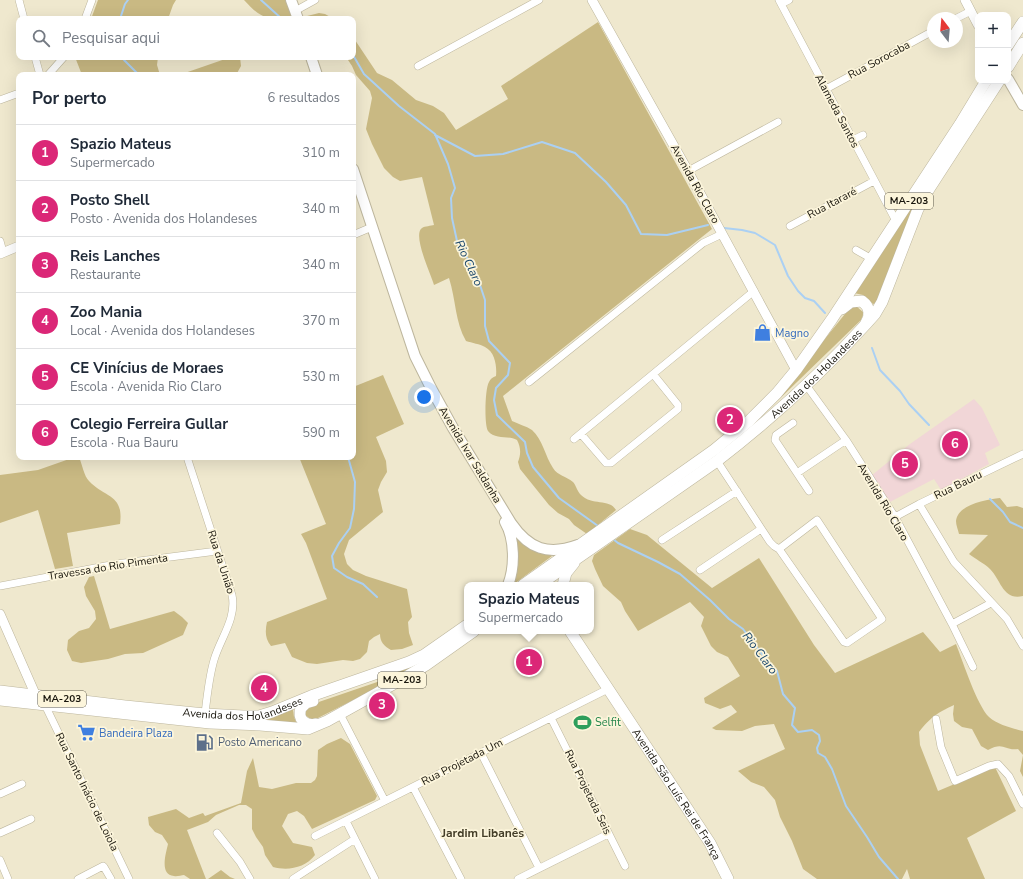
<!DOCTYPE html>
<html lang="pt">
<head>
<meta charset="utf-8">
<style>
	:root { --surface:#fff; --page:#f2f2f3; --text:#1f2937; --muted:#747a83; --line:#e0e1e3; --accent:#db2777 }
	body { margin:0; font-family:"Nunito Sans",sans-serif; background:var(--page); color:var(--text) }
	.controls { position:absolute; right:12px; top:12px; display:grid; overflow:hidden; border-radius:8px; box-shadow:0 4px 16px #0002 }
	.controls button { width:36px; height:36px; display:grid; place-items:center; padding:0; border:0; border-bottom:1px solid var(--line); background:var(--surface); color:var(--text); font:20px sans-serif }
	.compass { position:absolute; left:927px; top:12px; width:36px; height:36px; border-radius:50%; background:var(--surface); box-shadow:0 4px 16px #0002; rotate:344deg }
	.you { position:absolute; left:424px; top:397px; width:14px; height:14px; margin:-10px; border:3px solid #fff; border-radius:50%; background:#1a73e8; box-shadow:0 0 0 6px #1a73e833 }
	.badge { display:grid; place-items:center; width:26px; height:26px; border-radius:50%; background:var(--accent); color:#fff; font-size:13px; font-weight:700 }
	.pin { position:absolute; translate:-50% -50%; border:2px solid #fff; box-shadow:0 1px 4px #0006 }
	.popup { position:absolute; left:464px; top:582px; width:130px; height:52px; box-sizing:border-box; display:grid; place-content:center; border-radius:8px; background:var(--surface); filter:drop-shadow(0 1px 3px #0005); font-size:13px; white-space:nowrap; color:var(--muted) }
	.popup b { font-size:15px; color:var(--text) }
	.popup::after { content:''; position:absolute; left:50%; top:100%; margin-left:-8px; border:8px solid transparent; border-top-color:var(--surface) }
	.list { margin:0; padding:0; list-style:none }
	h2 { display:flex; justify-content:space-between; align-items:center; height:52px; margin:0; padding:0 16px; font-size:17px }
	h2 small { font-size:13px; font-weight:400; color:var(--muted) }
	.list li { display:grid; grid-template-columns:26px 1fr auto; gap:12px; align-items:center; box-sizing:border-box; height:56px; padding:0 16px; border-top:1px solid var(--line) }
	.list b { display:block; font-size:15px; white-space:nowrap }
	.list p { margin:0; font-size:13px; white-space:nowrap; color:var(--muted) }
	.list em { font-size:13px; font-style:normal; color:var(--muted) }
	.icon { flex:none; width:22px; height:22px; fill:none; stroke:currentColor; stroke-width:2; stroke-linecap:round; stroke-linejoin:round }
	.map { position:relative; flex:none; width:1023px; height:879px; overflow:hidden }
	.search { position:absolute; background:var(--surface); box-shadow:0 4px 16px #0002; left:16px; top:16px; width:340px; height:44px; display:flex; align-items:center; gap:10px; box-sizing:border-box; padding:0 14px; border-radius:8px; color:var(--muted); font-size:15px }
	.panel { position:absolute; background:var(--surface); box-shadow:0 4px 16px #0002; left:16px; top:72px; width:340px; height:388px; border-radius:8px }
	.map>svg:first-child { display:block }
</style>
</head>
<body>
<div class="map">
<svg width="1023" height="879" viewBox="0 0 1023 879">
	<rect width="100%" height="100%" fill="#efe8ce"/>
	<path fill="#f1d6d7" d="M974,399L982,408L1000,445L985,453L989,464L941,490L934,479L888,503L871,476L910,444Z"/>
	<path fill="#c9b983" d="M98,0H176L173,5L168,19H91Z
		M244,0H287L295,19C268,19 263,21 244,0Z
		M319,13L325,14L334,19H309L307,16Z
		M598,22L712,229L503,396L512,421C518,424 526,426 532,430C543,440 545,456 553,468C558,476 566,476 573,482C576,485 577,491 581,495C592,506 609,498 616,510L587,534L574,525L569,519L558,513L549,505L520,469L518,462C521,454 521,448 517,440C508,435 495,440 488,431C484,425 485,388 489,382C490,379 493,377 496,376C497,366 495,352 485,347C480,344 472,343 466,341C455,322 456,300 449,278L434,285C431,274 412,235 422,228C425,226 431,226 434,225L422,177L400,181L393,177L384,168L372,144L366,129L372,98L370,91L356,75L352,66L346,57H353V39L355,40L377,73L392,80L416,100L433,106L444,113L456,130L508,99L501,86Z
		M75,57H158L157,65L160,75H82Z
		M231,57H240L241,66L236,75H179Z
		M915,199L917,202L876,303L873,304L863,295L854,293Z
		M856,306L863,312V315L861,320L765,413L849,309Z
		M383,375L404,424L376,437L386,461L387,472L381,482L378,490L383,512L349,540L344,554L347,564L353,570L366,576L407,589L412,617L408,622L409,633L413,645L402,649L391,650C384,646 380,642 380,634L374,637L369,641L367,652L360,659L353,661L343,660L317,664L307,663L292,657L285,643L271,646C265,639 265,631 267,622L327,599L306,543L301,534L326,524L299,457H353V387Z
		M75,457H79C82,464 84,476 89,481C105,498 124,494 120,524L67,533L73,566L55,569L38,510L0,523V475L38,470Z
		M1000,498L1007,507L1017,506L1023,508V596C1003,601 1001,580 990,569C984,563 975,559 969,554L988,535L959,534C958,530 956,525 956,521C958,504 986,500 1000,498Z
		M630,529L647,535L712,588L759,558L814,645L835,673L923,632L940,652L956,644C963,662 977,705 989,717C998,725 1012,728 1023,731V777L1020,771L1023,755L1018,749C1004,751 1004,741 988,750L981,746L972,729L962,727L954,721L953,714L954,705C937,713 931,717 919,732L920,745L938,791L995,767L1016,811L967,838L985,879H910L907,869L902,879H817L803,869L792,841L780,817L775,800L764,787L751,782L738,771L785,749L774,724L755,726L742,731L716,730L712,728L737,712L731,705L720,709L705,703L704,698L740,676L728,657L717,652L711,646L701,626L704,617L690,602L638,631L625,611L621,602L603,586L595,569L592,561L594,555Z
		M512,530L552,556L514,584Z
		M94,576L110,629L174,611L182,617L188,623L183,635L143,653L125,654L108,659L81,663L72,661L67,650L68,640L79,631L89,628L96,619L95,611L86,596L84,587L89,577Z
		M414,664V666L365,694L316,719L312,720L305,715V712L310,705L386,679Z
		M293,709L294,717L297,724L260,720Z
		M341,738L350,744L377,796L375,800L312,829L304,816L297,811L288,814L282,826L293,843L312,847L315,855C305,868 288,871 273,867L265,855L263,847L256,837L252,829V809L246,805H239L216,815L208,822L187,830L206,879H190L184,875C181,875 177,877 174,876C159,875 166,853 168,844L162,835L155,832L149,825L148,817L176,809L189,818L203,813L205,816L241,803L247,771L253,758L259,787L272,789L296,783H311L315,780L317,776L318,750L327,744Z
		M221,870L230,877L235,879H208Z"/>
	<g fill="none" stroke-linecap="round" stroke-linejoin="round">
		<path stroke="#abd0f3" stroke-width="2" d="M261,0L282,19
			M120,19L125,4L128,0
			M353,55L364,74L399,106L435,134L448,164L455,188L451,198L452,218L457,241L476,273L485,300V326L489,341L510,363L508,375L496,388L494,400L497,415L525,442L527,453L533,467L559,498L598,526
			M123,57L124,60L139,75
			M435,135L475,156L503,154L542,142L575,153L606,182L626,205L641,234L667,235L708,225
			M724,228L742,230L755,233L775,245L788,276L798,291L805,298L814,301L825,313
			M872,348L880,370L900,391L909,404L929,425
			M348,457L355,482L354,509L350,528L339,543L332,556L334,568L347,577L363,584L377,597
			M990,499L1003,512L1010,522L1023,528
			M613,539L618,543L658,562L680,574L710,600L729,619L743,629L764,657L777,671L783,694L795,708L792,725L798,732L812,730L819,735L820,741L817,748L818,753L825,757L832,769L846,806L867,837L879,857L898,879"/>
		<defs>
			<path id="minor" d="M19,0L24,19
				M779,0L896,221
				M781,4L789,0
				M295,11L315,0
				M957,18L971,11
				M85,19L92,0
				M35,57L40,75
				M418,66L539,0
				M48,75L64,57
				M826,89L933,31
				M0,100L19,93
				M853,140L863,135
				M688,171L778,122
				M790,226L874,181
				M353,235L372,227
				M0,241L3,252
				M856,250L872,259
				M529,382L703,243L722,234
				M806,385L846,440L895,517L952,624L973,667
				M793,423L776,435L775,440L809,491
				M581,434L606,463H611L678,409V405L653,374
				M574,439L754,291
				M187,457L232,595C237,618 220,639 214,660C209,677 207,696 205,714
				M717,461L770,542L774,546L779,549L844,642L847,643L882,619L817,520L779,549
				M797,473L846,440
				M919,504L954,562L1007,619L1023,646
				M895,517L919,504L1023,454
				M662,540L737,491
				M700,570L761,529
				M0,586L116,564L217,551
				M952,624L991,603
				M45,705L129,879
				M340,714L385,801
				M551,718L625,866
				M936,719L941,747L955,781L989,766L998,764L1009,776L1023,804
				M481,753L539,868
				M413,787L461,879
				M0,794L22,784
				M346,821L375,879
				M0,833L31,819
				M217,833L240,862L250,879
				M315,836L608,689
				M0,860L8,879
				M78,879L103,866L104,867L111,879
				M293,879L355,839
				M518,879L608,834"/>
			<path id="tertiary" d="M592,0L688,171L796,370
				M965,0L978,25
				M0,254L19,246
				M0,614L36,696"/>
			<path id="secondary" d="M291,0L298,19
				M311,57L317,75
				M1008,79L1023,105
				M353,169L415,356L431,388L453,428L511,523C529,549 548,556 578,545
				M505,522C515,539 515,567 508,585"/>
			<g id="primary">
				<path d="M1008,45L1023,22"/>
				<path d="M1008,67L1023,43"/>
				<path d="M842,309L851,302L862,301C870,307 871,315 866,323"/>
				<path d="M523,585L714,450L748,422L777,393L796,370L832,319L960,124L986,81"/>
				<path id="s1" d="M539,585L717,461C770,420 821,374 866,324L875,314L882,302L918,209L929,189L999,81"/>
				<path d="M563,585L566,573L574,563"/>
				<path id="s2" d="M570,631L710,843L728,879"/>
				<path id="s3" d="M0,691L125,706L205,714L243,716H259L272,712L311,696L409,662L424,655L467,625"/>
				<path d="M0,700L210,723L260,725L308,729L327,721L399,681L426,665L474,631"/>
				<path d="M313,701L306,703L301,708C297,719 305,726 316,724"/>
			</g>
		</defs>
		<use href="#minor" stroke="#bdb69d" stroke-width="8"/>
		<use href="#tertiary" stroke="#bdb69d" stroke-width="10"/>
		<use href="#secondary" stroke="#bdb69d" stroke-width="12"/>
		<use href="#primary" stroke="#bdb69d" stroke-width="12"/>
		<use href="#minor" stroke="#fff" stroke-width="7"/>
		<use href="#tertiary" stroke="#fff" stroke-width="9"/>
		<use href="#secondary" stroke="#fff" stroke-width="10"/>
		<use href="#primary" stroke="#fff" stroke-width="11"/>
	</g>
	<defs>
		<symbol id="shop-bare" viewBox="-9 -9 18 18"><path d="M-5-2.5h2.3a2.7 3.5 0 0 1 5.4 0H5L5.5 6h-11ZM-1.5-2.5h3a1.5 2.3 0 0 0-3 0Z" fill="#3f7fe0" stroke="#fcf5db" stroke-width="2.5" paint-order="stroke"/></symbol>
		<symbol id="stadium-bare" viewBox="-9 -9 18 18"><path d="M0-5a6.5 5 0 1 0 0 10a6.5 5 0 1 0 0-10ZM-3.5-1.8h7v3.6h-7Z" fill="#2e9e5b" stroke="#fcf5db" stroke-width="2.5" paint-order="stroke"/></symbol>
		<symbol id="supermarket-bare" viewBox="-9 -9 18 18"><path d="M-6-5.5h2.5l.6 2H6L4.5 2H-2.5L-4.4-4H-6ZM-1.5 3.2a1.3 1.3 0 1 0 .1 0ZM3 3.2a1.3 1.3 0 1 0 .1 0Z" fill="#3f7fe0" stroke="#fcf5db" stroke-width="2.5" paint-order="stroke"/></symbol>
		<symbol id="fuel-bare" viewBox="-9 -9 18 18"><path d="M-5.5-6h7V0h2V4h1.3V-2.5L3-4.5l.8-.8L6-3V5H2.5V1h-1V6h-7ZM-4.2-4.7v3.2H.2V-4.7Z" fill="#5c6f8a" stroke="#fcf5db" stroke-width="2.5" paint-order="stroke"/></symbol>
	</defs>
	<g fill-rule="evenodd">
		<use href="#shop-bare" x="750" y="320" width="25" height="25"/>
		<use href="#stadium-bare" x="570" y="710" width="25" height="25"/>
		<use href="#supermarket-bare" x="74" y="720" width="25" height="25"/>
		<use href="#fuel-bare" x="192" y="730" width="25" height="25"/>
	</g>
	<g text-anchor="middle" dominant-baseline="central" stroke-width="3.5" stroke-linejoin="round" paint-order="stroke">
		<g fill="#fcf5db" stroke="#5c584a" stroke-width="1">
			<rect x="885" y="193" width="48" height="16" rx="3"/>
			<rect x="378" y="672" width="48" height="16" rx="3"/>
			<rect x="38" y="691" width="48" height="16" rx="3"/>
		</g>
		<g font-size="10" font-weight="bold" fill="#18150c">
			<text x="909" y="201">MA-203</text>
			<text x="402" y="680">MA-203</text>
			<text x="62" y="699">MA-203</text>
		</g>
		<g font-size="11" fill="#18150c" stroke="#fcf5db">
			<text transform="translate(879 60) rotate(-28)">Rua Sorocaba</text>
			<text transform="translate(837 111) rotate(62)">Alameda Santos</text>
			<text transform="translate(695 184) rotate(61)">Avenida Rio Claro</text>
			<text transform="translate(832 203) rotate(-28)">Rua Itararé</text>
			<text stroke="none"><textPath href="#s1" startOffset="349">Avenida dos Holandeses</textPath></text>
			<text transform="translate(470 455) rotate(59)">Avenida Ivar Saldanha</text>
			<text transform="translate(958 485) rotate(-26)">Rua Bauru</text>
			<text transform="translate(883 502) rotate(59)">Avenida Rio Claro</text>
			<text transform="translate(221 562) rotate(72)">Rua da União</text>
			<text transform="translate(108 567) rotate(-9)">Travessa do Rio Pimenta</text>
			<text stroke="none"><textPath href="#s3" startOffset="245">Avenida dos Holandeses</textPath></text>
			<text transform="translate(462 762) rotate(-27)">Rua Projetada Um</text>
			<text transform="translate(87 792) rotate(64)">Rua Santo Inácio de Loiola</text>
			<text transform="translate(588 792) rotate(64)">Rua Projetada Seis</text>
			<text stroke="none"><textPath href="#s2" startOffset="195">Avenida São Luís Rei de França</textPath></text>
		</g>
		<g font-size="11" fill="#366cbe" stroke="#fcf5db" text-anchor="start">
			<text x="775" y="333">Magno</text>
			<text x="99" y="733">Bandeira Plaza</text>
		</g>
		<g font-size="11" fill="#27864d" stroke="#fcf5db" text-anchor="start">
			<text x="595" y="722">Selfit</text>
		</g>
		<g font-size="11" fill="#4e5e75" stroke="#fcf5db" text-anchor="start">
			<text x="218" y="742">Posto Americano</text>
		</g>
		<g font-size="12" font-style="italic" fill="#19466c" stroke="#fcf5db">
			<text transform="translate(469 263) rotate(65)">Rio Claro</text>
			<text transform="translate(760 653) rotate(53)">Rio Claro</text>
		</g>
		<g font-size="12" font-weight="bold" fill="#443e28" stroke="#fcf5db">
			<text x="483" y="833">Jardim Libanês</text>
		</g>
	</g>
</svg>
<div class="controls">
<button>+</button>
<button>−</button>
</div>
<svg class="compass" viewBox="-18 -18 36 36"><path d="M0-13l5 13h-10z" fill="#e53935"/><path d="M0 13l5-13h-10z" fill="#747a83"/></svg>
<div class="you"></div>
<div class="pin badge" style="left:529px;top:662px">1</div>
<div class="popup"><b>Spazio Mateus</b>Supermercado</div>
<div class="pin badge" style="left:730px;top:420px">2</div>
<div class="pin badge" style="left:382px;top:705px">3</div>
<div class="pin badge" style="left:264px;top:688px">4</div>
<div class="pin badge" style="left:905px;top:464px">5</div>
<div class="pin badge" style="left:955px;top:444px">6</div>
<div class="search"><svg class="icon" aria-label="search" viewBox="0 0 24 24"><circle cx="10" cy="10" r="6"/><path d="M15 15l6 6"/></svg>Pesquisar aqui</div>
<section class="panel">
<h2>Por perto<small>6 resultados</small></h2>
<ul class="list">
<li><span class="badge">1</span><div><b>Spazio Mateus</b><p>Supermercado</p></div><em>310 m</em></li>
<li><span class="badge">2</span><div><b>Posto Shell</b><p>Posto · Avenida dos Holandeses</p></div><em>340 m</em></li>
<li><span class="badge">3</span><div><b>Reis Lanches</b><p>Restaurante</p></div><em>340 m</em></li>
<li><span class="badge">4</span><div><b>Zoo Mania</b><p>Local · Avenida dos Holandeses</p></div><em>370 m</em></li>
<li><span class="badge">5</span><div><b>CE Vinícius de Moraes</b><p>Escola · Avenida Rio Claro</p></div><em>530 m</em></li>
<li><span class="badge">6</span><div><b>Colegio Ferreira Gullar</b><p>Escola · Rua Bauru</p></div><em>590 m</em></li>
</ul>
</section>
</div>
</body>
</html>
